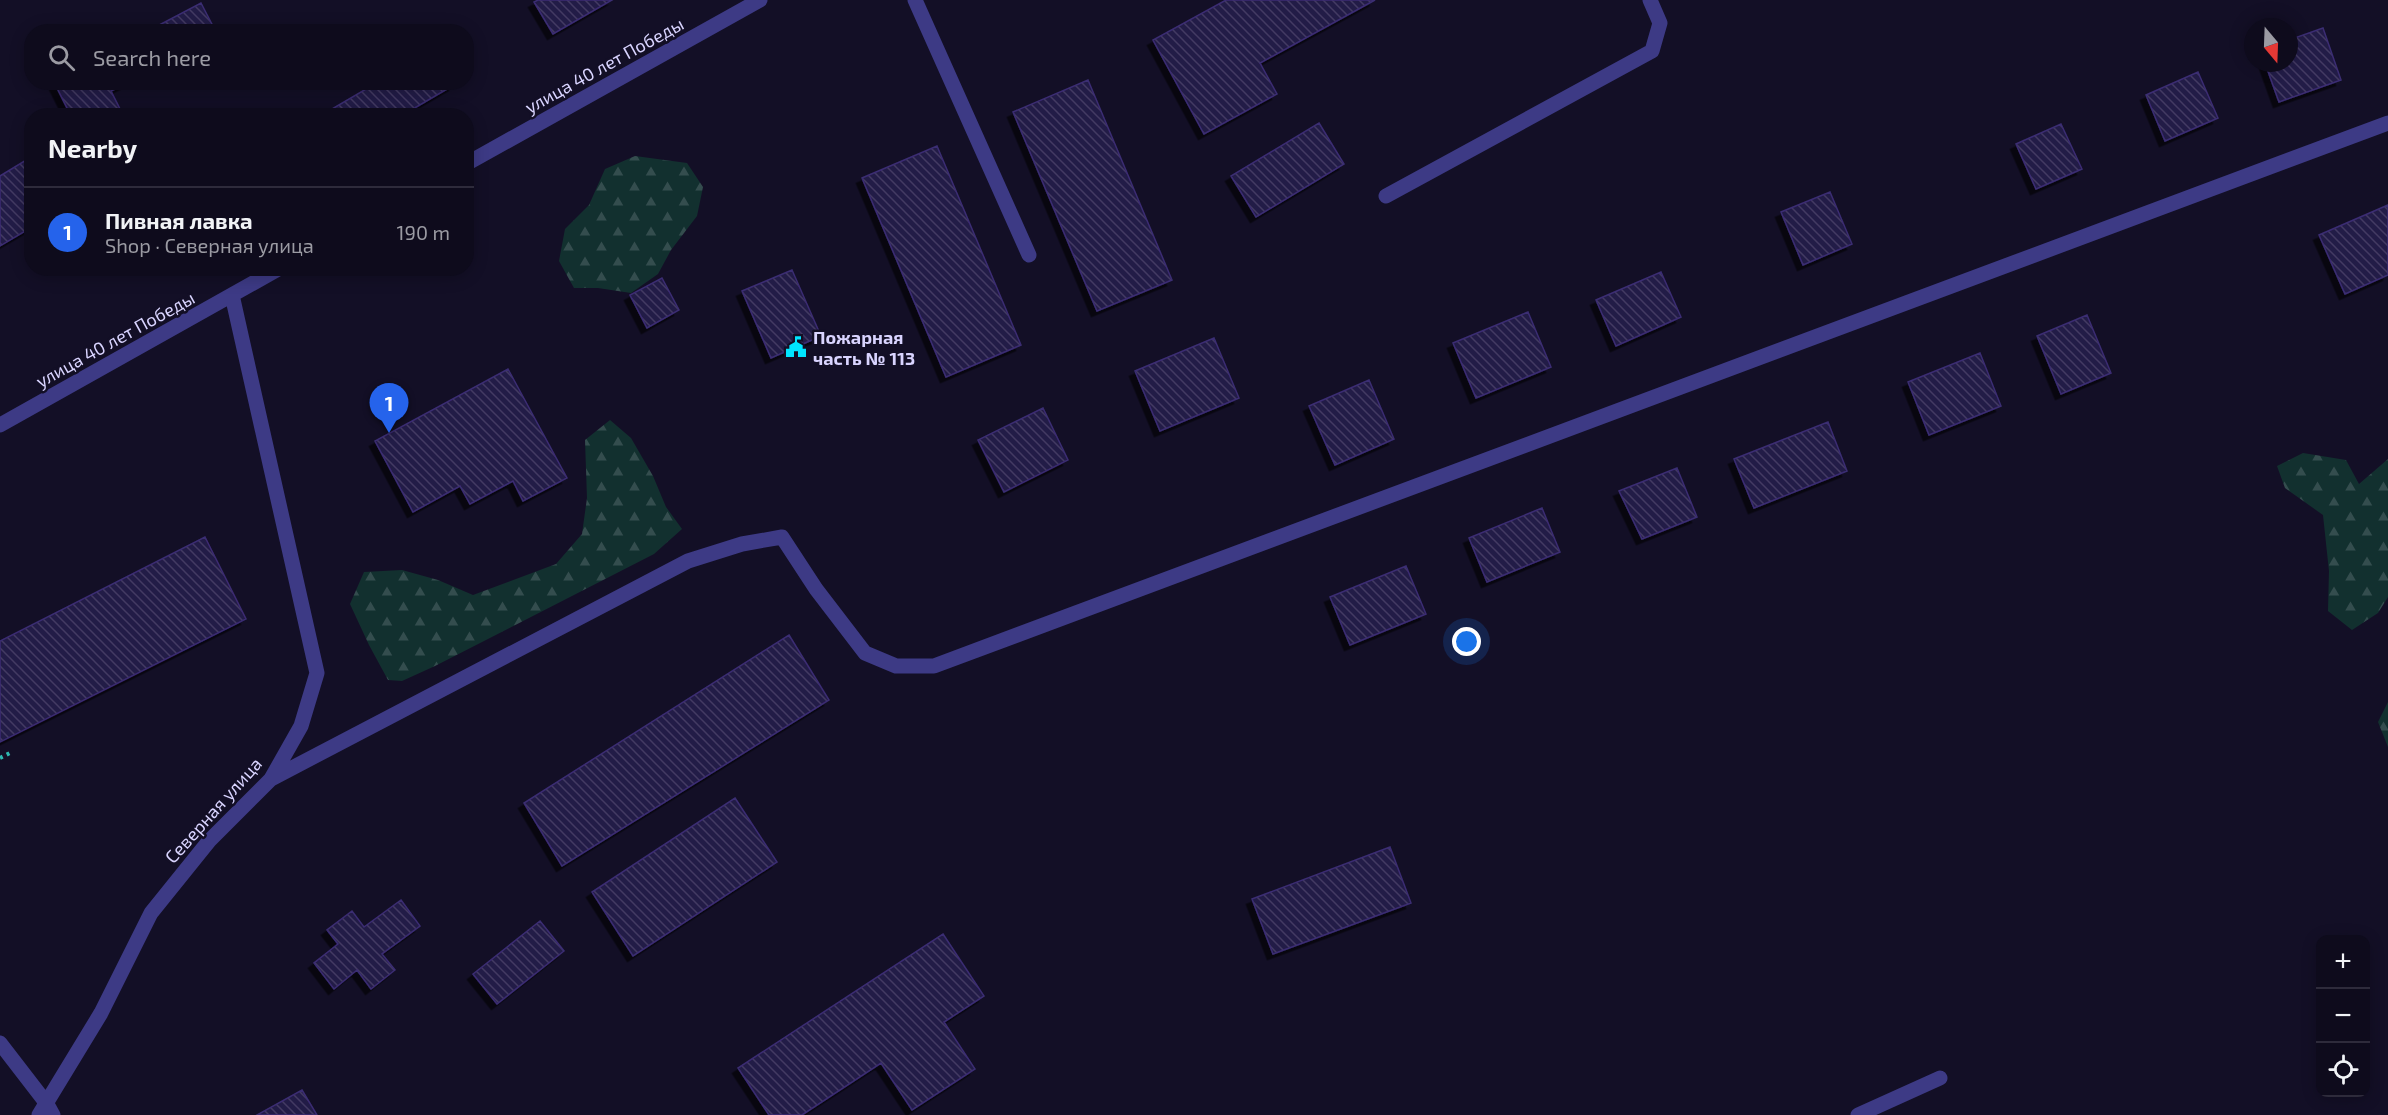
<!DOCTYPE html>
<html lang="en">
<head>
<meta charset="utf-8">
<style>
	:root { --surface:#0e0b1c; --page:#171425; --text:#f1f3f6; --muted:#9b9ba3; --line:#2e2b3b; --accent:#2563eb }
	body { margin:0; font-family:"Exo 2",sans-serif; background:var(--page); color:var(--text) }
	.controls { position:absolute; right:18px; bottom:18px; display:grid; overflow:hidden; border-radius:12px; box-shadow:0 3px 15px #0003 }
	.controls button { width:54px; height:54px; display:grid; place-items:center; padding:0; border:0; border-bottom:2px solid var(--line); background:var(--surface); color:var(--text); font:30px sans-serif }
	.compass { position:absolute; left:2244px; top:18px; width:54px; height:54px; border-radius:50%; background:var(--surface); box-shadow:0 3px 15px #0003; rotate:161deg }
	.you { position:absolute; left:1467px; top:642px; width:21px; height:21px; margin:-15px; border:4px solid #fff; border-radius:50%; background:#1a73e8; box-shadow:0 0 0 9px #1a73e833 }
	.badge { display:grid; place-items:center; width:39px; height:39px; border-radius:50%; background:var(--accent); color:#fff; font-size:20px; font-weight:700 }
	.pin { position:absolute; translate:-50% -50px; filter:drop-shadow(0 2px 3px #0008) }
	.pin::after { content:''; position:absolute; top:32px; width:21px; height:18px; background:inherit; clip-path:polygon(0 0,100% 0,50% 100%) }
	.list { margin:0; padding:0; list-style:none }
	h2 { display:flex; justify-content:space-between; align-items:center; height:78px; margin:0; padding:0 24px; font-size:26px }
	h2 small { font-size:20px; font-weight:400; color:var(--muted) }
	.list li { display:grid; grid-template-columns:39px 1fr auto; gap:18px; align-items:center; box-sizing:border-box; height:90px; padding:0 24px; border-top:2px solid var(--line) }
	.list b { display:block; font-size:22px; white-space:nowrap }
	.list p { margin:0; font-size:20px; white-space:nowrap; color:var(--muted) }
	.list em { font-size:20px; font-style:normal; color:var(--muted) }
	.icon { flex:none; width:33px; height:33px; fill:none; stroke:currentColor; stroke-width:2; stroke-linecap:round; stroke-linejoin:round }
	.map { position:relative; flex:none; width:2388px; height:1115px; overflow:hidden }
	.search { position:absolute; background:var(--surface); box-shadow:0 3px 15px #0003; left:24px; top:24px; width:450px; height:66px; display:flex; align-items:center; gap:15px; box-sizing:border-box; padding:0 21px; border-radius:24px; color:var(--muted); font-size:22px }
	.panel { position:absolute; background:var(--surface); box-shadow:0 3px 15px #0003; left:24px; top:108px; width:450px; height:168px; border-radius:24px }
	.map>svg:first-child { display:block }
</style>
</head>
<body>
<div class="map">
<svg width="2388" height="1115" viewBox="0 0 2388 1115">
	<defs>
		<pattern id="forest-firs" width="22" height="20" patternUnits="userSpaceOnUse" patternTransform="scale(1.5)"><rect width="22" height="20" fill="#12302f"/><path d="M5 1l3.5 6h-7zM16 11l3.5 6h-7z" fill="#344d4e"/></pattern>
		<pattern id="building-back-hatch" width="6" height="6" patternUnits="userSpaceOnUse" patternTransform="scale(1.5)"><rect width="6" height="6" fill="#241b47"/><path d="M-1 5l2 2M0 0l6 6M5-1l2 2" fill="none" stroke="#433b63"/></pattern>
		<filter id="shadow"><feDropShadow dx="-5.5" dy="5.5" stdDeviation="0" flood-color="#0009"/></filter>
	</defs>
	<rect width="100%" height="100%" fill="#130f26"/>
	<path fill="url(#forest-firs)" d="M635,156L687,163L703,187L697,216L671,250L658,274L631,293L598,288H574L559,261L565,229L589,205L605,169Z
		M610,420L631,438L653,476L666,507L682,529L654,554L435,666L402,681L388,680L369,645L350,604L364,572L402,570L438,580L473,595L556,564L582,534L587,498L585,440Z
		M2303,453L2346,460L2359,484L2388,459V597L2378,613L2352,630L2328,611L2329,571L2323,515L2285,488L2277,466Z
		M2388,702V747L2378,722Z"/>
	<path fill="url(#building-back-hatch)" stroke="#3b2d73" stroke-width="1.5" filter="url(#shadow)" d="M538,0H612L553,34L534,2Z
		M1226,0H1375L1260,63L1277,94L1204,134L1153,40Z
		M201,3L216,32H146Z
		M2323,28L2341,80L2279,102L2265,63H2289V40Z
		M2198,72L2218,118L2165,141L2146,95Z
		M1088,80L1172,280L1097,311L1013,112Z
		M54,82H129L111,91L120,109L107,116H71Z
		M378,82H452L454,85L401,116H320Z
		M1319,123L1344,164L1256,217L1231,176Z
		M2061,124L2082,169L2036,189L2016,144Z
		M937,146L1021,345L946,377L862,178Z
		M31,157L32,227L0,246V176Z
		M1830,192L1852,244L1803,265L1781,212Z
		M2388,205V275L2345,294L2319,235Z
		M792,270L821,336L771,358L742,291Z
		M1661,272L1681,317L1616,346L1596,300Z
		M662,278L679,310L647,328L630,295Z
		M1528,312L1551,367L1476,398L1453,343Z
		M2087,315L2111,373L2061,394L2037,336Z
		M1214,338L1239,398L1160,431L1135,371Z
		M1980,353L2001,406L1929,435L1908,382Z
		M508,369L567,478L523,501L513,481L470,504L460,486L413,512L375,441Z
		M1369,380L1394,439L1335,465L1309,406Z
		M1043,408L1068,460L1004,492L978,440Z
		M1828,422L1847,471L1754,508L1734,459Z
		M1677,468L1697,517L1642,539L1619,491Z
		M1542,508L1560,552L1487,582L1469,538Z
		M205,537L246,619L0,742V641Z
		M1406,566L1426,614L1350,645L1330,597Z
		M789,635L829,700L562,866L524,803Z
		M735,798L777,862L633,956L592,892Z
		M1390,847L1411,903L1273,954L1252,899Z
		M401,900L420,926L382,954L395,970L371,989L357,970L334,989L314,963L338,944L327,930L352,911L364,927Z
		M540,921L564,951L497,1004L473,974Z
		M943,934L984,996L944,1022L975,1069L912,1110L881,1063L802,1115H769L738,1068Z
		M302,1090L317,1115H257Z"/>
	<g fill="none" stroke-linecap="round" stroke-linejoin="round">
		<path stroke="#2fb8b0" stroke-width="4" stroke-dasharray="3 4.5" stroke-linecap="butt" d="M0,758L10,753"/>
		<path stroke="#3d3a85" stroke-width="15" d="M915,0L1029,255
			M466,164L760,0
			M1386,196L1652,51L1660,23L1650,0
			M0,425L280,268
			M271,779L688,561L742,544L782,537L816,589L865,653L896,666H934L2388,123
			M0,1043L47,1104L53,1115
			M39,1115L101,1013L151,913L209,841L271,779L301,726L317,673L232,295
			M1858,1115L1940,1078"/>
	</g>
	<defs>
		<symbol id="civic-bare" viewBox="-9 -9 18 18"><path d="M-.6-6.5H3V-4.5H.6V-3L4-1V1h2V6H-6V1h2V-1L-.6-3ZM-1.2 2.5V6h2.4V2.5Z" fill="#00e5ff" stroke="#130f26" stroke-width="2.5" paint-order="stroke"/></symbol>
	</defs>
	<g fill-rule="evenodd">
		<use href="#civic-bare" x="781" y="332" width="30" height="30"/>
	</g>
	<g text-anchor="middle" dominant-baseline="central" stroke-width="5" stroke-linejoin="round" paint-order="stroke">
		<g font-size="18" fill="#d9d4ff" stroke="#130f26">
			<text transform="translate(604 65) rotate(-29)">улица 40 лет Победы</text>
			<text transform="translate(115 339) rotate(-29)">улица 40 лет Победы</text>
			<text transform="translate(213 810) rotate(-48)">Северная улица</text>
		</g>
		<g font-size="18" font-weight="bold" fill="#d9d4ff" stroke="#130f26" text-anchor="start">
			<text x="813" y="337">Пожарная<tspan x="813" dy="21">часть № 113</tspan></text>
		</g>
	</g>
</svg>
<div class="controls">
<button>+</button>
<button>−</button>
<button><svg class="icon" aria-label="locate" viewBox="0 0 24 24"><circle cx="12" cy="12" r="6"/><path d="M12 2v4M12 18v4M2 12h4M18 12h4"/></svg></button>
</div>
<svg class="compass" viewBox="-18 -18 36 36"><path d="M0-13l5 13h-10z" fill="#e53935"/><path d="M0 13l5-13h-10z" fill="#9b9ba3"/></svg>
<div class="you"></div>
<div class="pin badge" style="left:389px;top:433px">1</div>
<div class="search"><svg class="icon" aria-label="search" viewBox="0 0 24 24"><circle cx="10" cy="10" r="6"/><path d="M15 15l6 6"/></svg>Search here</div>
<section class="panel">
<h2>Nearby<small></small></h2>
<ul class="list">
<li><span class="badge">1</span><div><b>Пивная лавка</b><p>Shop · Северная улица</p></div><em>190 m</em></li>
</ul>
</section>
</div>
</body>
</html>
